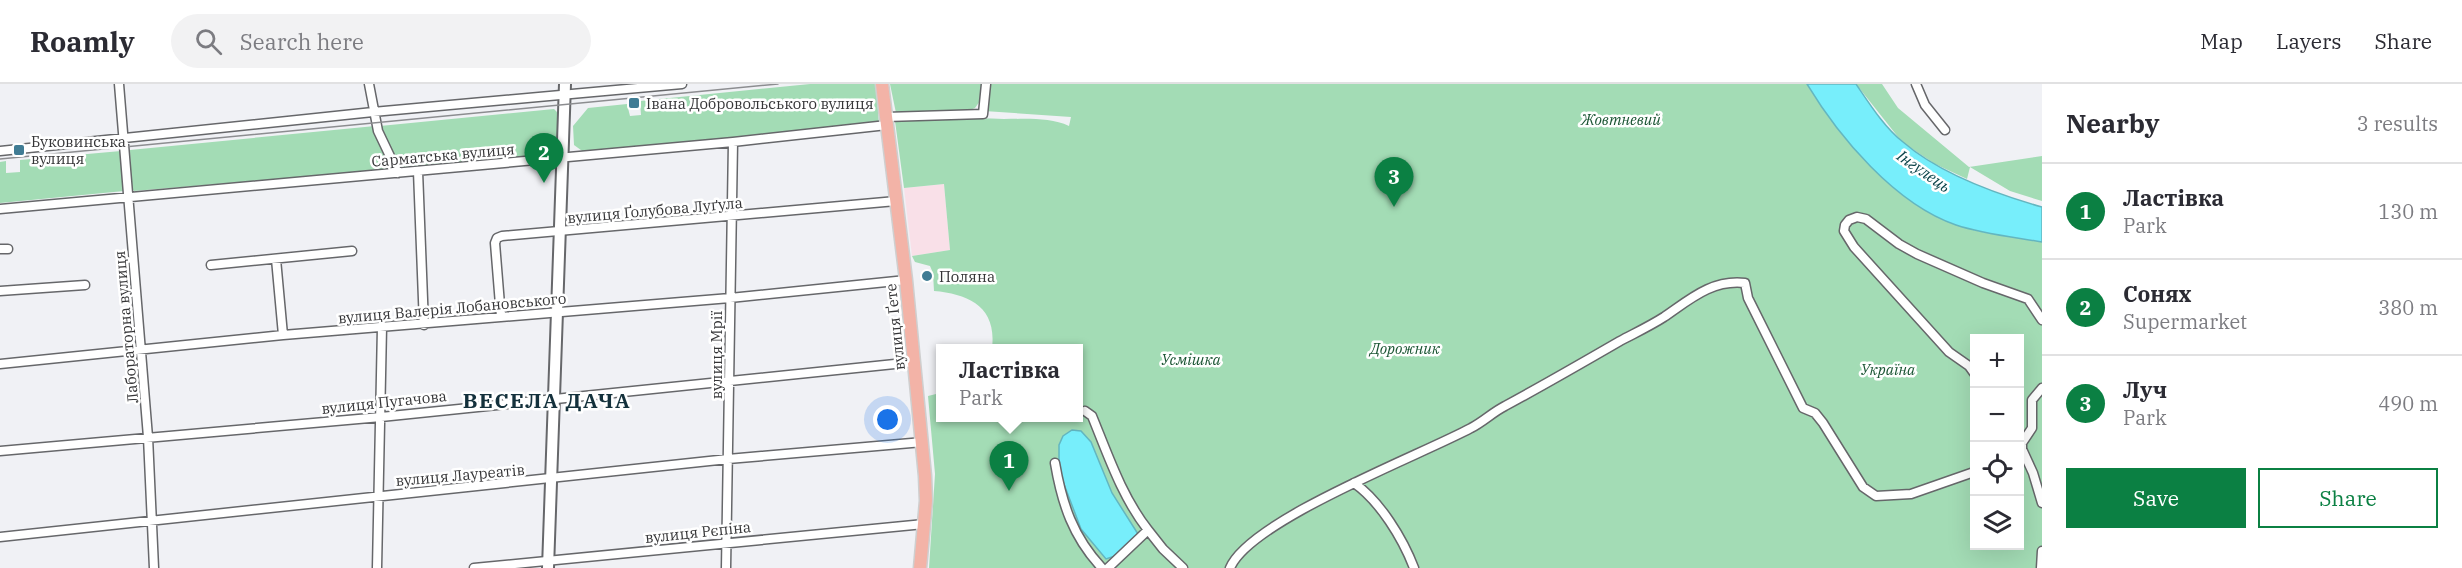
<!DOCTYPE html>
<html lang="en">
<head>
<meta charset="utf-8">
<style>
	:root { --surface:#fff; --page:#f2f2f3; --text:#2b2b33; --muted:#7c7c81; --line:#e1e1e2; --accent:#0b8043 }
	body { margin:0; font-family:"IBM Plex Serif",serif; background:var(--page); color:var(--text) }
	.controls { position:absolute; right:18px; bottom:18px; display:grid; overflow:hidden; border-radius:0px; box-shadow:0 6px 24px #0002 }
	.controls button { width:54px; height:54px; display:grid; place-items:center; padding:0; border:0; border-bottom:2px solid var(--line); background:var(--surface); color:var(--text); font:30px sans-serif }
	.you { position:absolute; left:888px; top:336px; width:21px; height:21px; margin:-15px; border:4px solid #fff; border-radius:50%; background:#1a73e8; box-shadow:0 0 0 9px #1a73e833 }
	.badge { display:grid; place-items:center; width:39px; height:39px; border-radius:50%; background:var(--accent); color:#fff; font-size:20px; font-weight:700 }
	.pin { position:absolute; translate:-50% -50px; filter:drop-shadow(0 2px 3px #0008) }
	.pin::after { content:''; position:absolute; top:32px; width:21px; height:18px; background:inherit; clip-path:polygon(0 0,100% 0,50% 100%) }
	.popup { position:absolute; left:936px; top:260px; width:147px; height:78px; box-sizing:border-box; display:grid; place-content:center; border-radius:0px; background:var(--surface); filter:drop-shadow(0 2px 4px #0005); font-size:20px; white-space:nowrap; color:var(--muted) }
	.popup b { font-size:22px; color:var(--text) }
	.popup::after { content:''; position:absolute; left:50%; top:100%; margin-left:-12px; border:12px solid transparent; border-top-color:var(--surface) }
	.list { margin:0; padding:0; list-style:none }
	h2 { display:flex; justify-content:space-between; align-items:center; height:78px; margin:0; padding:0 24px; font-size:26px }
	h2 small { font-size:20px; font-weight:400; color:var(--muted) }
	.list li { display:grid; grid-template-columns:39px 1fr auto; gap:18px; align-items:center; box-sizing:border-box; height:96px; padding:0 24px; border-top:2px solid var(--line) }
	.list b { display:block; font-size:22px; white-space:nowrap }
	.list p { margin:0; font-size:20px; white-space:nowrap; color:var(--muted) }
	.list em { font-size:20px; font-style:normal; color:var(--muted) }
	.actions { display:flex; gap:12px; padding:18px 24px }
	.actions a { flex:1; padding:14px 0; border:2px solid var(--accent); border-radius:0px; text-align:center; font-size:21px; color:var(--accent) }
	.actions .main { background:var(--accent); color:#fff }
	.icon { flex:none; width:33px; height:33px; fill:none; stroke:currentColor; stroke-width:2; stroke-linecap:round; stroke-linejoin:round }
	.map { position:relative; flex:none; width:2042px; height:484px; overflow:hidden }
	header { display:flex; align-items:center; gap:36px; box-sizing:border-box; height:84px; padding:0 30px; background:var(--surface); border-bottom:2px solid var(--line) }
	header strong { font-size:28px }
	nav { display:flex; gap:33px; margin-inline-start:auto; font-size:21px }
	.search { width:420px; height:54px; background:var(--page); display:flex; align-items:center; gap:15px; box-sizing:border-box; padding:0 21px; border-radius:33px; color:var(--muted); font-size:22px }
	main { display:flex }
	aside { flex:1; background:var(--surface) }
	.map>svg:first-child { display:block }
</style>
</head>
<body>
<header>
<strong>Roamly</strong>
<div class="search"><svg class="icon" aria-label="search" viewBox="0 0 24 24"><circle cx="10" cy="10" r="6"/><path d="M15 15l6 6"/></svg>Search here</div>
<nav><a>Map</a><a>Layers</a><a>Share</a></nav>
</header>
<main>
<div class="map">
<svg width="2042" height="484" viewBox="0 0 2042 484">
	<rect width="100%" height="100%" fill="#f0f1f5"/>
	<path fill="#f9e0e8" d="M944,100L950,166L912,172L904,104Z"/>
	<path fill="#a3dcb5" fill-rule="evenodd" d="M810,0H876L879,40L585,69L574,61L573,42L588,24L627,20L630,32L641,31L640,17Z
		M890,0H1807C1839,53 1895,120 1956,141C1983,150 2014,153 2042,158V484H929L935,390L928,312L940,309V334H1078V264H992C997,223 969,210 934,207L933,189L930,182L915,178L912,172L950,166L944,100L904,104L895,37C932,33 967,34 1004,35C1025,35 1050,33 1069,42L1071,33L984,27L980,17L975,24L967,27L896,29ZM1974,255H2020V462H1974Z
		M1856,0H1882L1898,24L1969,83L2042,72V117L2010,107L1970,83L1967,95L1935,80L1902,58Z
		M554,25L557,28V71L406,85L399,83L380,42Z
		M375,42L389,80L387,86L134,107L131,103L130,66Z
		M121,67L124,107L0,119V78L6,77V89L20,88V76Z"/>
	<path fill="#77eefb" stroke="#63b6c0" stroke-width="1.5" d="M1807,0H1856C1869,19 1884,43 1903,58C1939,89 1996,110 2042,123V158C2013,153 1983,150 1956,141C1895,120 1839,53 1807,0Z
		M1072,346L1081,347L1091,358L1112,409L1138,450L1115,472L1106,475L1081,445L1059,387V361L1063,352Z"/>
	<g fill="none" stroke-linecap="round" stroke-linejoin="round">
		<defs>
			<path id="minor" d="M119,0L148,353L154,484
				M369,0L378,47L398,89
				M1916,0L1925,21L1945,46
				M886,33L983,30L986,0
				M0,67L373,28L682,0
				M418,87L424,241
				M0,125L733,58L887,41
				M0,165H8
				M276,175L283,251
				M211,181L352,167
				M0,207L85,201
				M501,233L495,159L497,154L502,152L896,117
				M0,280L283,251L730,214L906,196
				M1974,289L1969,282L1949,268L1854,163L1844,147L1845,141L1849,136L1857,133L1866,135L1899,160L1917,170L1983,199L2028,215L2042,236
				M2042,304L2032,316V344L2022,359V365L2033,389L2042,419
				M1085,327L1092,332C1108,371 1122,413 1148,446
				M0,367L381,333L914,278
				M1055,379C1062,420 1073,453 1102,484
				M1354,399C1380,417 1403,455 1414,484
				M0,453L728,375L923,358
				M377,484L382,243
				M474,484L924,440
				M726,484L733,58
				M1108,484L1148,446L1163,465L1183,484
				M1230,484C1250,436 1421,371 1471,344C1483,338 1493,328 1505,322C1544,301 1582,279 1620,257C1635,249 1650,242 1664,233C1689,216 1712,195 1745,199L1748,214L1803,324L1815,329L1823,339L1863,403L1876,412L1911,410L1974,388
				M2041,484L2042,467"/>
			<path id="tertiary" d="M548,484L565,0"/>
			<path id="primary" d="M882,0L906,196L925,392L926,417L920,484"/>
		</defs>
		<use href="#minor" stroke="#66676a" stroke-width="11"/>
		<use href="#tertiary" stroke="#66676a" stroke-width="14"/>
		<use href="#primary" stroke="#cfcfcf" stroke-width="15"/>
		<use href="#minor" stroke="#fff" stroke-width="8"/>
		<use href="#tertiary" stroke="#fff" stroke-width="10"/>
		<use href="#primary" stroke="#f3b3a7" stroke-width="12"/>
		<path stroke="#8c8d90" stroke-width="1.5" d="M0,75L778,0"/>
	</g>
	<g fill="#407c94" stroke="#fff" stroke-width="2">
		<rect x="628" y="13" width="12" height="12" rx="3"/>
		<rect x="13" y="60" width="12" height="12" rx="3"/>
		<circle cx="927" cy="192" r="6"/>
	</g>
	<g text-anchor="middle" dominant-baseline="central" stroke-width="5" stroke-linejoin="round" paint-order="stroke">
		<g font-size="15" fill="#353537" stroke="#fff" text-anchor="start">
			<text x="646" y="19">Івана Добровольського вулиця</text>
			<text x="31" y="57">Буковинська<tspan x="31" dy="17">вулиця</tspan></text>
			<text x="939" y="192">Поляна</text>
		</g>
		<g font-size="15" font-style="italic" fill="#195432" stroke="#fff">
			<text x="1621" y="35">Жовтневий</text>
			<text x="1405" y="264">Дорожник</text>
			<text x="1191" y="275">Усмішка</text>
			<text x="1888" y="285">Україна</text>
		</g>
		<g font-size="15" fill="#353537" stroke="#fff">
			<text transform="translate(443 71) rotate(-5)">Сарматська вулиця</text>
			<text transform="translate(655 126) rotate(-5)">вулиця Ґолубова Луґула</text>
			<text transform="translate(452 224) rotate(-5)">вулиця Валерія Лобановського</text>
			<text transform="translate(126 243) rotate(-95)">Лабораторна вулиця</text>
			<text transform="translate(895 243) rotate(-96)">вулиця Ґете</text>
			<text transform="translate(716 271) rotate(-90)">вулиця Мрії</text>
			<text transform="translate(384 318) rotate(-6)">вулиця Пугачова</text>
			<text transform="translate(460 391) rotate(-5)">вулиця Лауреатів</text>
			<text transform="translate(698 448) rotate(-6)">вулиця Рєпіна</text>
		</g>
		<g font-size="16" font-style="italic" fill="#0d454b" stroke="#fff">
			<text transform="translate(1924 87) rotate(35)">Інгулець</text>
		</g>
		<g font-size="21" font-weight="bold" letter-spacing="1.5" fill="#14313c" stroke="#fff">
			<text x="547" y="316">ВЕСЕЛА ДАЧА</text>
		</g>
	</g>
</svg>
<div class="controls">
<button>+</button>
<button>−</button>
<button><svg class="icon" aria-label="locate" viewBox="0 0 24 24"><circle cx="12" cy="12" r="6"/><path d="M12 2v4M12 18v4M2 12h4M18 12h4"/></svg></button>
<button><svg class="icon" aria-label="layers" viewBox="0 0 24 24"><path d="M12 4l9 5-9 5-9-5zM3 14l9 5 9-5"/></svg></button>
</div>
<div class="you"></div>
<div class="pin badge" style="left:1009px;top:407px">1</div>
<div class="popup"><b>Ластівка</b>Park</div>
<div class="pin badge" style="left:544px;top:99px">2</div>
<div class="pin badge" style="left:1394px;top:123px">3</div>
</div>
<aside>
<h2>Nearby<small>3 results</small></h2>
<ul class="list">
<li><span class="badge">1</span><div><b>Ластівка</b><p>Park</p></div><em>130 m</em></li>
<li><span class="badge">2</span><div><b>Сонях</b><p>Supermarket</p></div><em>380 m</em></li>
<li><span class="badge">3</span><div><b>Луч</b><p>Park</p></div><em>490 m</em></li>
</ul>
<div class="actions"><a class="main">Save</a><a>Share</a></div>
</aside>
</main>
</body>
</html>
